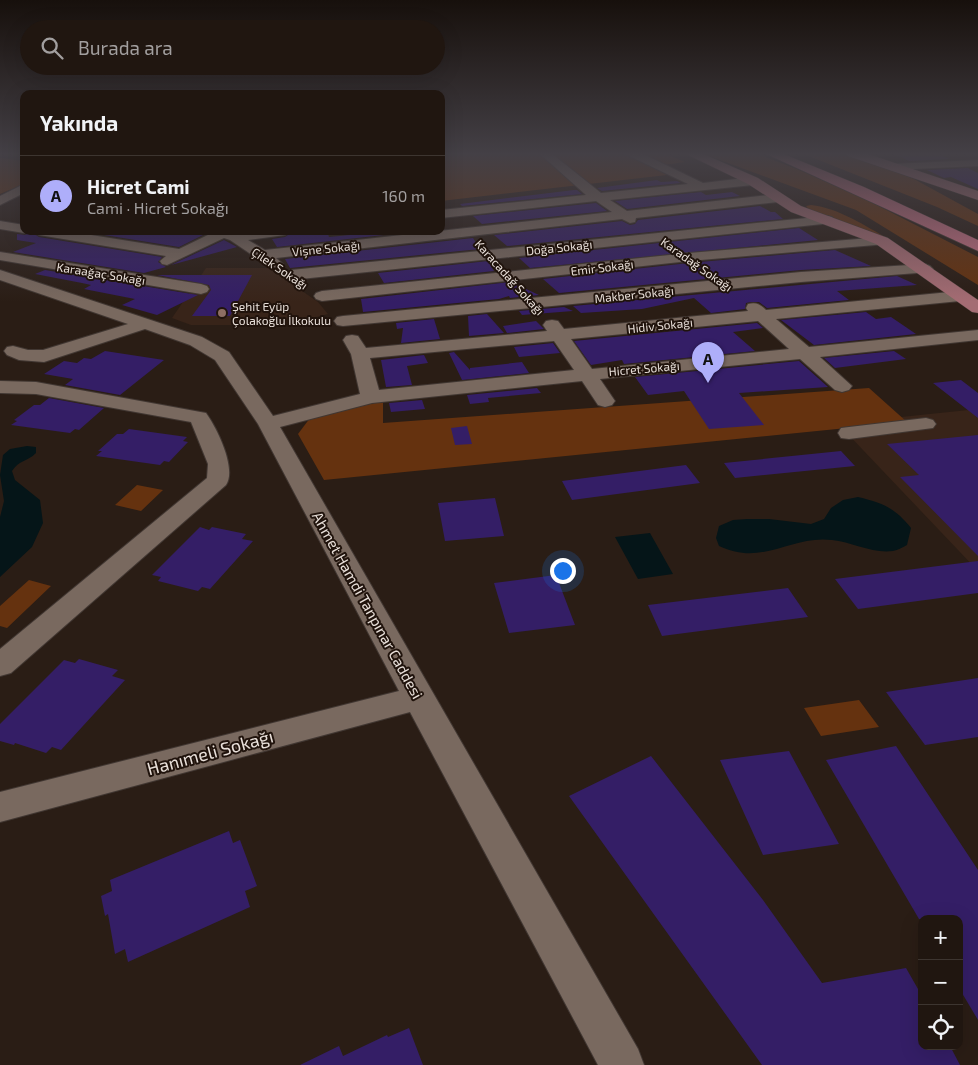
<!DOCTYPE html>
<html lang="tr">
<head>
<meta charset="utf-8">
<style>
	:root { --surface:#201610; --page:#281f19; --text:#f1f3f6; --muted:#a29f9f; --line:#3d3530; --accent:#aeaefa }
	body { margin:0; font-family:"Exo 2",sans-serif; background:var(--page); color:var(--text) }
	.controls { position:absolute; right:15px; bottom:15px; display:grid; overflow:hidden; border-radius:10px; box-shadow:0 5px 20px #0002 }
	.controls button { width:45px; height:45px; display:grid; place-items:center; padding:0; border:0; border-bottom:1px solid var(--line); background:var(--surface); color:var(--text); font:25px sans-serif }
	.you { position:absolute; left:562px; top:570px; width:18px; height:18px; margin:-12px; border:4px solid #fff; border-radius:50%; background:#1a73e8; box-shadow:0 0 0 8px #1a73e833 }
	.badge { display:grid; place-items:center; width:32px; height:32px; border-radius:50%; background:var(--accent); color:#111; font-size:16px; font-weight:700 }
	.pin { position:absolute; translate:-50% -41px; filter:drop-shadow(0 1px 2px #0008) }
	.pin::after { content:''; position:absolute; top:26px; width:18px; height:15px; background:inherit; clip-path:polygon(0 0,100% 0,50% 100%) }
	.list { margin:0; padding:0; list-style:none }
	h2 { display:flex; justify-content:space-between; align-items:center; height:65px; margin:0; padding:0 20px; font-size:21px }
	h2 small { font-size:16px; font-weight:400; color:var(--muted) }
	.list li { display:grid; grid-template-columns:32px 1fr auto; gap:15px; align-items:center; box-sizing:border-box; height:80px; padding:0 20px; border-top:1px solid var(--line) }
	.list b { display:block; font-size:19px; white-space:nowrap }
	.list p { margin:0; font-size:16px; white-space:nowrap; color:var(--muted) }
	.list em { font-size:16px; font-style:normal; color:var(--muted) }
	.icon { flex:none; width:28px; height:28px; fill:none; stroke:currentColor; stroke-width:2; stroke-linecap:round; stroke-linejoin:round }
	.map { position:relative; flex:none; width:978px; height:1065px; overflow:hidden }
	.search { position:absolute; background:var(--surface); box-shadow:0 5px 20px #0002; left:20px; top:20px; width:425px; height:55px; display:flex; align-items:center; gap:12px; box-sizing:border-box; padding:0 18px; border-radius:28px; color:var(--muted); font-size:19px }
	.panel { position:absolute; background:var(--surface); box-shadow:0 5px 20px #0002; left:20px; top:90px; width:425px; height:145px; border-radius:10px }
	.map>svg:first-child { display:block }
</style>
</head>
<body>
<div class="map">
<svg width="978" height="1065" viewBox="0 0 978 1065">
	<rect width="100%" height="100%" fill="#2a1d15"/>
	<path fill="#382419" d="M206,268H269L318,302L328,314L285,325H191L172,318Z
		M978,409V571L843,429L906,422L901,417Z"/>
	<path fill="#65320f" d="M441,153H604L629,155L667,175L441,201Z
		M637,153H663L685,162L664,165Z
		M701,153H755L797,169L867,200L978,257V285L856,210Z
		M801,153H846L854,156L914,179L978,214V226L937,207Z
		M0,158L24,161V184L0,194Z
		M811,205C839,208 865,226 889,239L810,211L806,206Z
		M869,388L907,422L324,480L298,434L310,418L383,401V423Z
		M137,485L163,490L141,511L115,505Z
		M29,580L51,586L7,628L0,626V606Z
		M859,700L879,727L821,736L804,708Z"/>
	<path fill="#051518" d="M27,446L36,447V453C27,462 19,460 12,471L15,480L40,500L43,523L32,547L0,577V517L4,501L0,475L3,455L10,449Z
		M858,497C883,503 895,508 911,528L907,545C903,547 898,550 893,551C873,554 852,542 832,540C790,535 763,567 719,546L716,538L719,526L733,520L747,519H769L811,524L824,519L831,508L843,500Z
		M650,533L673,574L638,579L615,537Z"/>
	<path fill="#341e66" d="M893,153H936L949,159L909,161Z
		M968,168L978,173V189L951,177L944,178L927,170Z
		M657,180L661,182L677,181L681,183L602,191L597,188Z
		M574,190H577L582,194L462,206L460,204Z
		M701,192L706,195L732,192L740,196L627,209L615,201Z
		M596,203L607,211L482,224L473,216Z
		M760,206L771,212H775L783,219L507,246L494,235L622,221L630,225L635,224L638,220Z
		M799,228L818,240L530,268L519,258Z
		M79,231H208L209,232L179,247Z
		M294,231H327L329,237L370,233L369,231H419L277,247L272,239L285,237Z
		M31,232L39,237L162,257L158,262L166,267L144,273L13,252L36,243L17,240V234L25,235Z
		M473,238L480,249L290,268L285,259Z
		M224,240L237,247L171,265Z
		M835,250L871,266L801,270L559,293L543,279L689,263Z
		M488,261L494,271L384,283L378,273Z
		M45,270L198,295L157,315L122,305L135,299L84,289L91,285L82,283L35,274Z
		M157,275H252L230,316H192L211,290L209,285Z
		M897,276L917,285L837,291L849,300L767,308L759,302H751L746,303L745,309L711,313L694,298L642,309L581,313L573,306Z
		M511,282L539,295L510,298L509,296L499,299L363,312L361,299Z
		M564,307L573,311L522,315L519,311Z
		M866,312L876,319L891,317L916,334L814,345L781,320Z
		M487,314L504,333L469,336L468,316Z
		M434,319L440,339L401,343L403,328L397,329L396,323Z
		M536,321L544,329L507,333L503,326Z
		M757,323L763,328L733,332L755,351L624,364L622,360L591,365L574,341Z
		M553,343L560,353L519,357L514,347Z
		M105,351L164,360L120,395L65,385L73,379L44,374L64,361L77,363L84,358L91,359Z
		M894,351L906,359L835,368L824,358Z
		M454,352L470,370V368L522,362L529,373L462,380L449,353Z
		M424,355L428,363L407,366L412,385L386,387L381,360Z
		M799,361L828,387L739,393L764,425L709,429L684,391L648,395L635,377Z
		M961,380L978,393V418L933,383Z
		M537,388L541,393L488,398L489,402L470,404L467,395Z
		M49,398L104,408L79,430L75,429L70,433L11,425L17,421L14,420L34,405H40Z
		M422,400L425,409L391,412L389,403Z
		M467,426L472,444L455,445L451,428Z
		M129,429L187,437L183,441L188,442L169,462L164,461L160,465L96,456L102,451H98L117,434H123Z
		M978,435V556L900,477L919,475L887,444Z
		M841,451L855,466L735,478L724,463Z
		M686,465L700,483L572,500L562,481Z
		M495,498L504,536L445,541L438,503Z
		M200,527L209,530L212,527L246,534L242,539L253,541L210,589L202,587L198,591L158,581L161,577L152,575Z
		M978,561V593L858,609L835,579Z
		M556,575L575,625L509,633L494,583Z
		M788,588L808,617L662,636L648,605Z
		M79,659L118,670L112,676L125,680L61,750L52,747L46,753L15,743L14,745L0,741V724L64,660L75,663Z
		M978,678V737L925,745L886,692Z
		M896,746L978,870V1020L959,988V919H919L826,760Z
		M789,751L839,844L763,855L720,760Z
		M651,756L763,900L822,983L906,968L922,996V1046H950L960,1065H762L569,796Z
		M229,831L233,843L240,840L257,886L245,891L250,907L128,962L125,949L115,954L108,914L105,916L101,896L112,891L110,880Z
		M409,1028L423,1065H300L339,1046L343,1056L387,1035L388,1037Z"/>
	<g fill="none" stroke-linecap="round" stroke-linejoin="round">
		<defs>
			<path id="minor" d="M539,153H551L601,193L688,184L623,153H641L703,183L753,177L759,181L753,185L610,200L627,211L778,194L784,198L778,202L636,218L635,222L630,223L622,219L276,258L283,264L280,267H270L230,240L224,238L167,265L162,264L160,261L166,256L39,235L32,231H66L179,249L212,233L210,231H292L285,235L248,240L265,250L612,212L596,201L441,218V210L586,195Z
				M978,160V166L892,170L886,167L892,164Z
				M24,184V193L0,205V196Z
				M827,216L832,217L834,220L832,223L291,280L286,278L283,275L286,272L291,270Z
				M0,221L24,225V231H29L24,233L0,229Z
				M882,237L887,238L889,241L887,244L689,261L322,301L316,299L314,296L316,293L322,291L689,253Z
				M0,252L201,284L207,286L209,289L207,292L201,294L0,260Z
				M925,264L930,266L933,269L930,272L801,282L343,326L337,325L334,321L337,317L343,316L801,272Z
				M0,270L202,337L229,352L273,416L360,394L351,354L343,340L346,336L352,335L358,336L366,348L547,331L543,325L546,321L552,320L558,321L564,329L748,311L746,308L748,304C756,302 760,304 766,310L960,291L966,293L968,296L966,299L960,301L776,319L809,347L978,330V340L820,357L852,386L849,390L842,392L835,390L800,359L600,379L615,401L612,405L605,407L598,405L582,381L372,403L280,427L638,1049L644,1065H598L410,712L0,822V792L399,691L258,424L215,360L190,345L145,329L44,362L19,360L7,355L4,351L7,347L13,346L28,350H43L128,324L0,280ZM758,321L789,349L592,369L571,339ZM554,341L574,370L379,390L370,358Z
				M0,381L36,382L206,413C217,428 237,469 226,485L11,673L0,676V649L207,478L208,464L191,422L36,394L0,393Z
				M926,418L933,420L936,424L933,428L849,439L841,438L838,433L841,428L849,427Z"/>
			<path id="major" d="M684,153H701L758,178L801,206L888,238L978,300V313L972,312L876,244L791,212L748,184Z
				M846,153H865L978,191V200L848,156Z"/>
			<path id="highway" d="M764,153H781L864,187L978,240V251Z"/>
		</defs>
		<use href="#minor" stroke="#413732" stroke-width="2"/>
		<use href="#major" stroke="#413732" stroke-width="1"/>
		<use href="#highway" stroke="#413732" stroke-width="1"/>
		<use href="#minor" fill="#79695f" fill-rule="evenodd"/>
		<use href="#major" fill="#a46c73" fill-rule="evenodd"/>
		<use href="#highway" fill="#c16e80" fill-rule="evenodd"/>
	</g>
	<linearGradient id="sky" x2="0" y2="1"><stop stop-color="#17100c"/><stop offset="0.51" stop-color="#444046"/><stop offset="1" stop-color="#444046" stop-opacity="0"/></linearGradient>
	<rect width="978" height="302" fill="url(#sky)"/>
	<circle fill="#8d6e63" stroke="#20130c" stroke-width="2" cx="222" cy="313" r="5"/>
	<g text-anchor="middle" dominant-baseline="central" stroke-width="4" stroke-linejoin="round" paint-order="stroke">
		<g font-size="12" fill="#e9e0da" stroke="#20130c">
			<text transform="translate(559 247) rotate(-6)">Doğa Sokağı</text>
			<text transform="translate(326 248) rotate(-6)">Vişne Sokağı</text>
			<text transform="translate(697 264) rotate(35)">Karadağ Sokağı</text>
			<text transform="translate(602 267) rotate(-7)">Emir Sokağı</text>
			<text transform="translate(280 268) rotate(34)">Çilek Sokağı</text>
			<text transform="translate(101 273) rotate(9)">Karaağaç Sokağı</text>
			<text transform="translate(510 277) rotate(48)">Karacadağ Sokağı</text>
			<text transform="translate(634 294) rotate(-6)">Makber Sokağı</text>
			<text transform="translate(660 325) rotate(-6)">Hidiv Sokağı</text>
			<text transform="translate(644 368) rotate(-5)">Hicret Sokağı</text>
		</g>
		<g font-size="12" fill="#e9e0da" stroke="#20130c" text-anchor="start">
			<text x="232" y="306">Şehit Eyüp<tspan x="232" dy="14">Çolakoğlu İlkokulu</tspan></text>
		</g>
		<g font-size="15" fill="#e9e0da" stroke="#20130c">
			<text transform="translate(368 605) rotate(61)">Ahmet Hamdi Tanpınar Caddesi</text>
		</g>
		<g font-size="18" fill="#e9e0da" stroke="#20130c">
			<text transform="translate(210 752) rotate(-15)">Hanımeli Sokağı</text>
		</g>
	</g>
</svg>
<div class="controls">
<button>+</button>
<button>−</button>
<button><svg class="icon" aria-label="locate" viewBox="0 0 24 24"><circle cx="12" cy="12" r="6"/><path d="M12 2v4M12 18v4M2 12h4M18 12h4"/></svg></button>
</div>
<div class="you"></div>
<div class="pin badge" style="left:708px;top:383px">A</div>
<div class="search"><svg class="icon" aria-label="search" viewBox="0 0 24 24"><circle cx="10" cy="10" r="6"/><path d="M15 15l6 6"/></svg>Burada ara</div>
<section class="panel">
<h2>Yakında<small></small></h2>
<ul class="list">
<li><span class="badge">A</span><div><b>Hicret Cami</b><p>Cami · Hicret Sokağı</p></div><em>160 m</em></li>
</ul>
</section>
</div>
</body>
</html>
